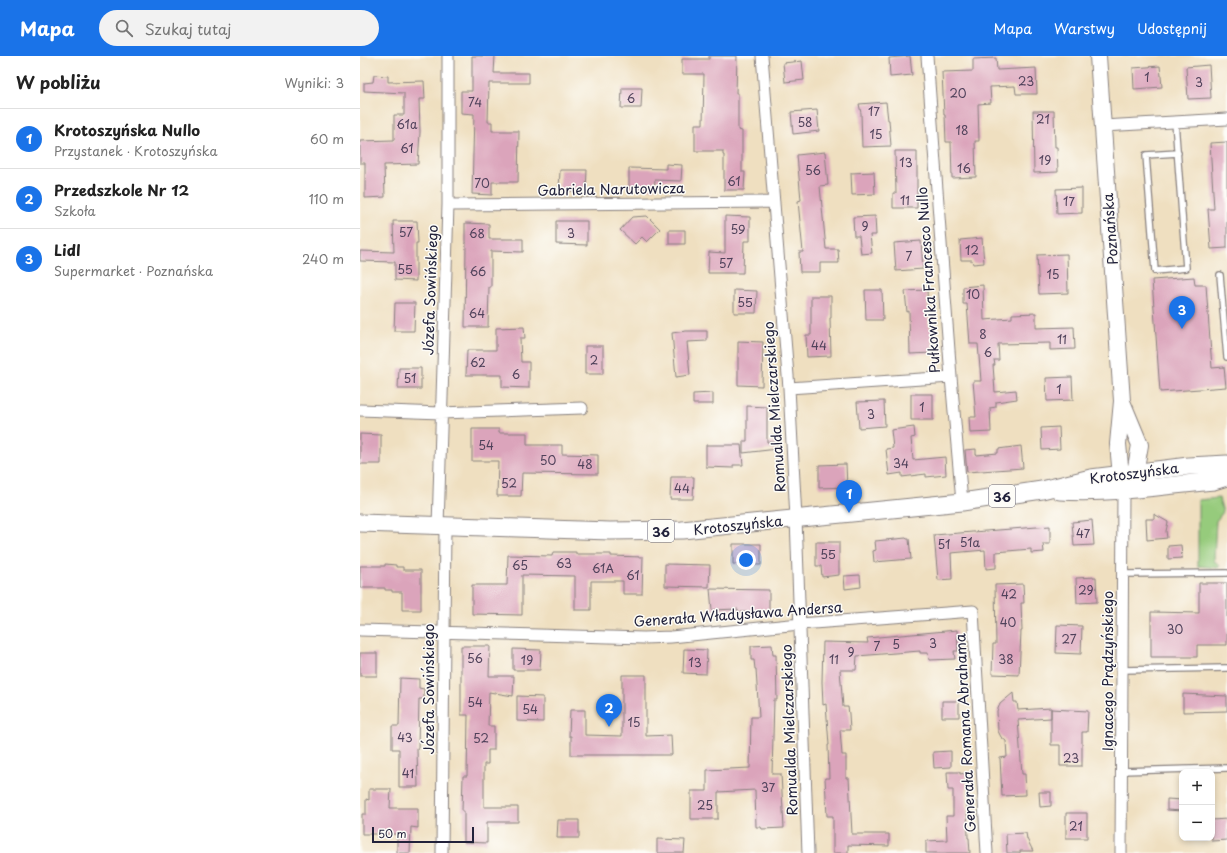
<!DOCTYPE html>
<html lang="pl">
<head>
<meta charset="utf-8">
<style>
	:root { --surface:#fff; --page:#f2f2f2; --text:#222; --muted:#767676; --line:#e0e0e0; --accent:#1a73e8 }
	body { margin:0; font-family:"Playpen Sans",sans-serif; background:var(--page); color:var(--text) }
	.controls { position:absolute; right:12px; bottom:12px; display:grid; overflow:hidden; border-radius:8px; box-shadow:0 2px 6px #0003 }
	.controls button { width:36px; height:36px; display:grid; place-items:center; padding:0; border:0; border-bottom:1px solid var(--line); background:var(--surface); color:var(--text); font:20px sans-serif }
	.scale { position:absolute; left:12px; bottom:10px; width:102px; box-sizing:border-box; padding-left:4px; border:2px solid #22223b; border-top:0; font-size:11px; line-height:14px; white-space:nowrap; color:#22223b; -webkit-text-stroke:3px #fdfcf7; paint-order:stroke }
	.you { position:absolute; left:386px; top:504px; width:14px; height:14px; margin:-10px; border:3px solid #fff; border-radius:50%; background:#1a73e8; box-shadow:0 0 0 6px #1a73e833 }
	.badge { display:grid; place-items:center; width:26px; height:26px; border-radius:50%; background:var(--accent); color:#fff; font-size:13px; font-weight:700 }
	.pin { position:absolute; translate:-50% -33px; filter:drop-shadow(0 1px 2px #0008) }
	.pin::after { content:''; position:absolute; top:21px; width:14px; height:12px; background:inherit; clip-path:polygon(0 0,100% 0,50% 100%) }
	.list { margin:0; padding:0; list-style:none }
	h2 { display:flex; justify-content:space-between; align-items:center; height:52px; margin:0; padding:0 16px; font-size:17px }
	h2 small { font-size:13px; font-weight:400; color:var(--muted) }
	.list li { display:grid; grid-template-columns:26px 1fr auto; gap:12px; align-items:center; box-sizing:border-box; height:60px; padding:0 16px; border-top:1px solid var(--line) }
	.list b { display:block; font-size:15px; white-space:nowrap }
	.list p { margin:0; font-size:13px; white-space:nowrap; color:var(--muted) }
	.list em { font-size:13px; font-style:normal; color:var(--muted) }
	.icon { flex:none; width:22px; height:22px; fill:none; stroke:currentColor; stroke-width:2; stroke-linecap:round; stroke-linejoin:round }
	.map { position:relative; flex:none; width:867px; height:797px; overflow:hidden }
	header { display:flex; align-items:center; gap:24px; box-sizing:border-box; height:56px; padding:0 20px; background:var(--accent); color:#fff }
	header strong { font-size:19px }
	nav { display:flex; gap:22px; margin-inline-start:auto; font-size:14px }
	.search { width:280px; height:36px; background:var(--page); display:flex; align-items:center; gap:10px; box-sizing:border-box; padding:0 14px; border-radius:22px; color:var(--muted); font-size:15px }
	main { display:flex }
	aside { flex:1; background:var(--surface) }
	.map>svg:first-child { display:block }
</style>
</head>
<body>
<header>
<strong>Mapa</strong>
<div class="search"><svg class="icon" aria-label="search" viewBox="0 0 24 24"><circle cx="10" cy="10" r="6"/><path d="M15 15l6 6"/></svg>Szukaj tutaj</div>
<nav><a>Mapa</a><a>Warstwy</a><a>Udostępnij</a></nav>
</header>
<main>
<aside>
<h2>W pobliżu<small>Wyniki: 3</small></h2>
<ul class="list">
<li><span class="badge">1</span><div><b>Krotoszyńska Nullo</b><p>Przystanek · Krotoszyńska</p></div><em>60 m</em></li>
<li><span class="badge">2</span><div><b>Przedszkole Nr 12</b><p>Szkoła</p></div><em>110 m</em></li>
<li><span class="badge">3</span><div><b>Lidl</b><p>Supermarket · Poznańska</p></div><em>240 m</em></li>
</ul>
</aside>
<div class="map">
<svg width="867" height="797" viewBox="0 0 867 797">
	<rect width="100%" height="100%" fill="#fdfcf7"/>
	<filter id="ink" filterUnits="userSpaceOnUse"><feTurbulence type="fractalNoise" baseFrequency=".025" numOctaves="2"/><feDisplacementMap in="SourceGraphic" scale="8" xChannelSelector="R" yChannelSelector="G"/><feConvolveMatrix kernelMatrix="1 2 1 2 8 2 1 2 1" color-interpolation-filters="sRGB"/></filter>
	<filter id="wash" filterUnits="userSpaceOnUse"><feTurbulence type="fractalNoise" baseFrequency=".012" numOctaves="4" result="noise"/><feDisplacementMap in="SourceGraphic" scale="16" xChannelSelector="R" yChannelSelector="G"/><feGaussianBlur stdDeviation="0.9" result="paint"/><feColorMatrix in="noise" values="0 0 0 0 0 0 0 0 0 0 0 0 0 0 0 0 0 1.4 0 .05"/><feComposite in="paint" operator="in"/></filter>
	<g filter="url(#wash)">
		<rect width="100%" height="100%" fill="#efdfc0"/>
		<path fill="#96cb7c" stroke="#5c765c" d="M859,442L863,456L856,465L854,505L860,509L858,512L838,510V444Z"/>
		<g id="blocks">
			<path fill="#dba4bb" d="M112,0H135L134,17H169V27H129L128,66H132V75H159L158,126H132V139L112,138L114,58L101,57V35H112Z
				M349,0H377L376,37H378V74L382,75V116H385L384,134H364V99H363V95H335V68H343L344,18H322V3H349Z
				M550,0L552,19L530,21L529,2Z
				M636,2L637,14L676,12L677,38H656L655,30L630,31L631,47L618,48L619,85H615L616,121L592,122L591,86H586L585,59H584L582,16L613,15V3Z
				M442,5L444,24L425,26L423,7Z
				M849,9L851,42L828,43L826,11Z
				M800,10L802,31L774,33L773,12Z
				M14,19L28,20V26L64,25L65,43H59L60,76L58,108L24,109L25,141L5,142V107H0V85L34,84V59H44V37L4,35V27L13,26Z
				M262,32H282L281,52H261Z
				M526,46L528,64H529L531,90L502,91L501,57L499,48Z
				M457,54L459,75L433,78L431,56Z
				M673,55H694L695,91H697L698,116L674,117Z
				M867,86V192L851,193L848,153H854L850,87Z
				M535,95H557V152H533V137H536Z
				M465,96L468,129L460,130L466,193H478L479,207H460V216H440L439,196H443L438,145L441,144L437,99Z
				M306,108L322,109L321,125L295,124L294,133L269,132V112L306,113Z
				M200,114H227L226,135H199Z
				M514,116L515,138L492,139L491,117Z
				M722,132V157L697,158L696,133Z
				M287,160L300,173L287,186L282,181L275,188L260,174L272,161Z
				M365,160L390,161V185H384L383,217H348L349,196L365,197Z
				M515,160L516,179H510L512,197L501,198L499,180H494L493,161Z
				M33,165H57L58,187H56V225L35,224V206L0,205V195L34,196Z
				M196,165H227V189L196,188Z
				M105,167L129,168V183H163V196L131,195V231H129L128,271H105L106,187H105Z
				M309,174H325V188H309Z
				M622,182L624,207L613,208L612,204H601L600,184Z
				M561,185L563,213L536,215L534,187Z
				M707,198L708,237L679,238L677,199Z
				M834,221L835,229H846L852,312L864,311L866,331L800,336L792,224Z
				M623,229L624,264L652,262V258L676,257V272L714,271L715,293L690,294V287L638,288L639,304H634L635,309H633L635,336L656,334L657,343L636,346V351L630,352L631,376L610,377L609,361H616L613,325H621L618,288H610L607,248H603V231Z
				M374,234L397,235L396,257H374Z
				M505,234H522L523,264H506Z
				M567,234L569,272H572L573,297L550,298L549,255L547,256L545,235Z
				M451,240H471V262H470L471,300L447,301L446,279H451Z
				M35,247H55L54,275H34Z
				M164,271L165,282H160L161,306H169V332L142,331V319H106L107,294H136V272Z
				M326,275H347V285L327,286L330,319L316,321L312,277Z
				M378,285L403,286L402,330L378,329Z
				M225,290H243V318H225Z
				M39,312H61V333H38Z
				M712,321L713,344L687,345L686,322Z
				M353,337V348H333V338Z
				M551,338H573V364H551Z
				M524,345L525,370L499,372L497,346Z
				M387,350L407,351V386H416L417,393L383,397V385H387Z
				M554,371L555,381L551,382L553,404L585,401L586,419L566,421V418L542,421V417L529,419L526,393L533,392L531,374Z
				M699,371L700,393L682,394L681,372Z
				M112,373H139V377H167V389H202V398L238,399V418L162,417L161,440H137L138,405H112Z
				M0,378L21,379V408H0Z
				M346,389H381L383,409H373V412L346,411Z
				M661,390L663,412L607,416L605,394L616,393V399L638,397V393Z
				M486,408L487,431L459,432V409Z
				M311,421H334L333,443H310Z
				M794,458L808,466L806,475L807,482L787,484L786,463H794Z
				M732,464L734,489L714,490L712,466Z
				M690,470V488H683L684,496L671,497V493L636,496V512L626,513L625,494L591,497L592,523L578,524L574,479Z
				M546,482L547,483H549L551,503L514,506L513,495L516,494L515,485Z
				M456,486H479V519L462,521L461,510H456Z
				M373,488H401V509L373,508Z
				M821,489L822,502L808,503V490Z
				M193,496H216V498H251V500L283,501L282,538H263V525H231V554H215V520L162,519V559L112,558V529H147L148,499L192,500Z
				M25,508L36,509V511H43V514H61V554H42V536H32V534H25V532H0V510H25Z
				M305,508L350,509L349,531L305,530Z
				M500,519L501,531L485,533L484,520Z
				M736,521L737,546L717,547L716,522Z
				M839,527H867V589H837V601H791V556L839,557Z
				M663,528L664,547H661L662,575H661L659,619L632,618L633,588H636L635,529Z
				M350,533L409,534V556H378V553L352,554Z
				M697,569L722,570L721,598L696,597Z
				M597,574L598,595H594L595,603L569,604L568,597H560V595L497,600L496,614H480L483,651H488L489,658L490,674H480L482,699H486V722H489L492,778H529V790L488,789V797H473V760H467L465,722H469L468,689H469L466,648L463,649L462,626L463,586L508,587L507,582Z
				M412,589L413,599H416L417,644H414L412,718H421L424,772L402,773L401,771H396L395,734L358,736V763H331V735H347V714L390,712L391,661H399L396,613H395L394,604H391V590Z
				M101,590H130L129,620H154L153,640L129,636L128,670H134V694H128V708H124V751H158V766H127V787L104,786V755H102L103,720H107L108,659H101Z
				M153,593L181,594L180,614H153Z
				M324,593L347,594L346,618L323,617Z
				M0,597H17V620H0Z
				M262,619H286V680L311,679L312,699H211V680H209L210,654H225V679L262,680Z
				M40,622L59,623V632L64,633V643H59L58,693H57L58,731H39V693H32V670H39Z
				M653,637L654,646H657L658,654L691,652V662L658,664L662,718H665L666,739L642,740L640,702L647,701L646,685L641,681L638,675L637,655L640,648Z
				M823,638L867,640V655L823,656Z
				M157,640L183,641V666L157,665Z
				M582,645H599V661H582Z
				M691,653L728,655L727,676H722V710H700V689H691Z
				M591,695V711L574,712L573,696Z
				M587,716H600V718L606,717L608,782H609L610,797H566V785L587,784L586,760H593V734H588Z
				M9,733H31L30,752H58V772L51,771L50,797H37V778H2V758H6V743L9,744Z
				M679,736H691V750L680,751Z
				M807,743L822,744V755L807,754Z
				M706,757H727V782H706Z
				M867,763V784L852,785V764Z
				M198,764H219V782H197Z
				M666,777L667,783L673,795H660V797H647L646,778Z
				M297,783L325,784L324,797H297Z"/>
		</g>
	</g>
	<g filter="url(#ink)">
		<use href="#blocks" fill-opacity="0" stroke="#88807e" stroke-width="1"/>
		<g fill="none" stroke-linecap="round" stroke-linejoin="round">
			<defs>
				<path id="service" d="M815,66L826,212L795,215L786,99L818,97
					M860,219L867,301
					M762,518L867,517
					M762,614L867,612
					M761,715L867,712"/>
				<path id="minor" d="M402,0L429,332L436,462L448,797
					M567,0L591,321L602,446
					M743,70L867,63
					M88,149L414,146
					M429,332L591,321
					M0,354L81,357L222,352
					M78,470L88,149V0
					M0,574L284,582L311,581L440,568L613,555L627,797
					M82,797L85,470
					M761,797L763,434"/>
				<path id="secondary" d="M738,0L762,345L758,388L762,431
					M763,348L780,389L775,417L767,427"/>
				<path id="primary" d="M700,435C751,438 803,430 854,425L867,421
					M0,467L250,475L322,474L602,446L682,434L731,422L829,410L867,408"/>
			</defs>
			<use href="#service" stroke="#88807e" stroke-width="8"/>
			<use href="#minor" stroke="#88807e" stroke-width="13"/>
			<use href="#secondary" stroke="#88807e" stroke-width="18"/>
			<use href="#primary" stroke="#88807e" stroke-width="19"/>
			<use href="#service" stroke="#fff" stroke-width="5.5"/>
			<use href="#minor" stroke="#fff" stroke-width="11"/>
			<use href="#secondary" stroke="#fff" stroke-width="16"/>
			<use href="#primary" stroke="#fff" stroke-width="17"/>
		</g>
	</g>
	<g text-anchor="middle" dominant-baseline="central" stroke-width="3" stroke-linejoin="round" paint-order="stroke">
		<g font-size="12" fill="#50425b">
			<text x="787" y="21">1</text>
			<text x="666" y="25">23</text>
			<text x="839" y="26">3</text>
			<text x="598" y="37">20</text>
			<text x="271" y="42">6</text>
			<text x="115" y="46">74</text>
			<text x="514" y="55">17</text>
			<text x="683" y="63">21</text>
			<text x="445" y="66">58</text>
			<text x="47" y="68">61a</text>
			<text x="602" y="74">18</text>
			<text x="516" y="78">15</text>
			<text x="47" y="92">61</text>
			<text x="685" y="104">19</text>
			<text x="546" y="106">13</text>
			<text x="604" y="112">16</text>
			<text x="453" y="114">56</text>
			<text x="374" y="125">61</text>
			<text x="122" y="127">70</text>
			<text x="545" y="144">11</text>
			<text x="709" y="145">17</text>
			<text x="505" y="170">9</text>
			<text x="378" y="173">59</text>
			<text x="46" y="176">57</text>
			<text x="117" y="177">68</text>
			<text x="211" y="177">3</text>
			<text x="612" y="194">12</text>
			<text x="549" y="200">7</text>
			<text x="366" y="207">57</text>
			<text x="45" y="213">55</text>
			<text x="118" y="215">66</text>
			<text x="693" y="218">15</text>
			<text x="613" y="238">10</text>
			<text x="385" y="246">55</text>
			<text x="117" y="257">64</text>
			<text x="623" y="278">8</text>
			<text x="702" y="283">11</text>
			<text x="459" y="289">44</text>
			<text x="628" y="296">6</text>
			<text x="234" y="304">2</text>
			<text x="118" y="306">62</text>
			<text x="156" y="318">6</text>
			<text x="50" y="322">51</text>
			<text x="699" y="333">1</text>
			<text x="562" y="351">1</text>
			<text x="511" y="358">3</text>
			<text x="126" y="389">54</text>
			<text x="188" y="404">50</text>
			<text x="541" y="407">34</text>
			<text x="225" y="408">48</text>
			<text x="149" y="427">52</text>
			<text x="322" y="432">44</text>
			<text x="723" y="477">47</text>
			<text x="610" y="486">51a</text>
			<text x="584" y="488">51</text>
			<text x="468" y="498">55</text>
			<text x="204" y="507">63</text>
			<text x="160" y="509">65</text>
			<text x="243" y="512">61A</text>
			<text x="273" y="519">61</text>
			<text x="726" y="534">29</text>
			<text x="649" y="538">42</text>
			<text x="648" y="566">40</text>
			<text x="815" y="573">30</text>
			<text x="709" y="583">27</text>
			<text x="573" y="587">3</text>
			<text x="536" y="588">5</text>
			<text x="517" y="590">7</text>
			<text x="491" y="596">9</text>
			<text x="115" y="602">56</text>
			<text x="474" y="603">11</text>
			<text x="646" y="603">38</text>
			<text x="167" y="604">19</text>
			<text x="335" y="606">13</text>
			<text x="115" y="646">54</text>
			<text x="170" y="653">54</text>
			<text x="274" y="666">15</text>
			<text x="45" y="681">43</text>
			<text x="121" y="682">52</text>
			<text x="711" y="702">23</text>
			<text x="48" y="717">41</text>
			<text x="408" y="731">37</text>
			<text x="345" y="749">25</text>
			<text x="716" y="770">21</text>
		</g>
		<g fill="#fdfcf7" stroke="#646373" stroke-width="1">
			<rect x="629" y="429" width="26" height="22" rx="3"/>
			<rect x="288" y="464" width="26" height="22" rx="3"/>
		</g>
		<g font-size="13" font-weight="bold" fill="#22223b">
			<text x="642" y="440">36</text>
			<text x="301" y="475">36</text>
		</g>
		<g font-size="14" fill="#22223b" stroke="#fdfcf7">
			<text transform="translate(251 133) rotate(-1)">Gabriela Narutowicza</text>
			<text transform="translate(750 173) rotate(-94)">Poznańska</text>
			<text transform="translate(568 224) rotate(-94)">Pułkownika Francesco Nullo</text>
			<text transform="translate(70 234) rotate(-88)">Józefa Sowińskiego</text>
			<text transform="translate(414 351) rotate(-94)">Romualda Mielczarskiego</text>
			<text transform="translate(774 417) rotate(-7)">Krotoszyńska</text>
			<text transform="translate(378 469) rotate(-6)">Krotoszyńska</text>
			<text transform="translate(378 558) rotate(-4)">Generała Władysława Andersa</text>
			<text transform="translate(747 615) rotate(-90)">Ignacego Prądzyńskiego</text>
			<text transform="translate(68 633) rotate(-90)">Józefa Sowińskiego</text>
			<text transform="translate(429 674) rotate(-92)">Romualda Mielczarskiego</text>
			<text transform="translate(605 677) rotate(-93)">Generała Romana Abrahama</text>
		</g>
	</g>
</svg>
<div class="controls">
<button>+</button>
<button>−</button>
</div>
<div class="scale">50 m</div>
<div class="you"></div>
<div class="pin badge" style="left:489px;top:457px">1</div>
<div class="pin badge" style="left:249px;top:671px">2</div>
<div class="pin badge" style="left:822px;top:273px">3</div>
</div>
</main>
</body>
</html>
